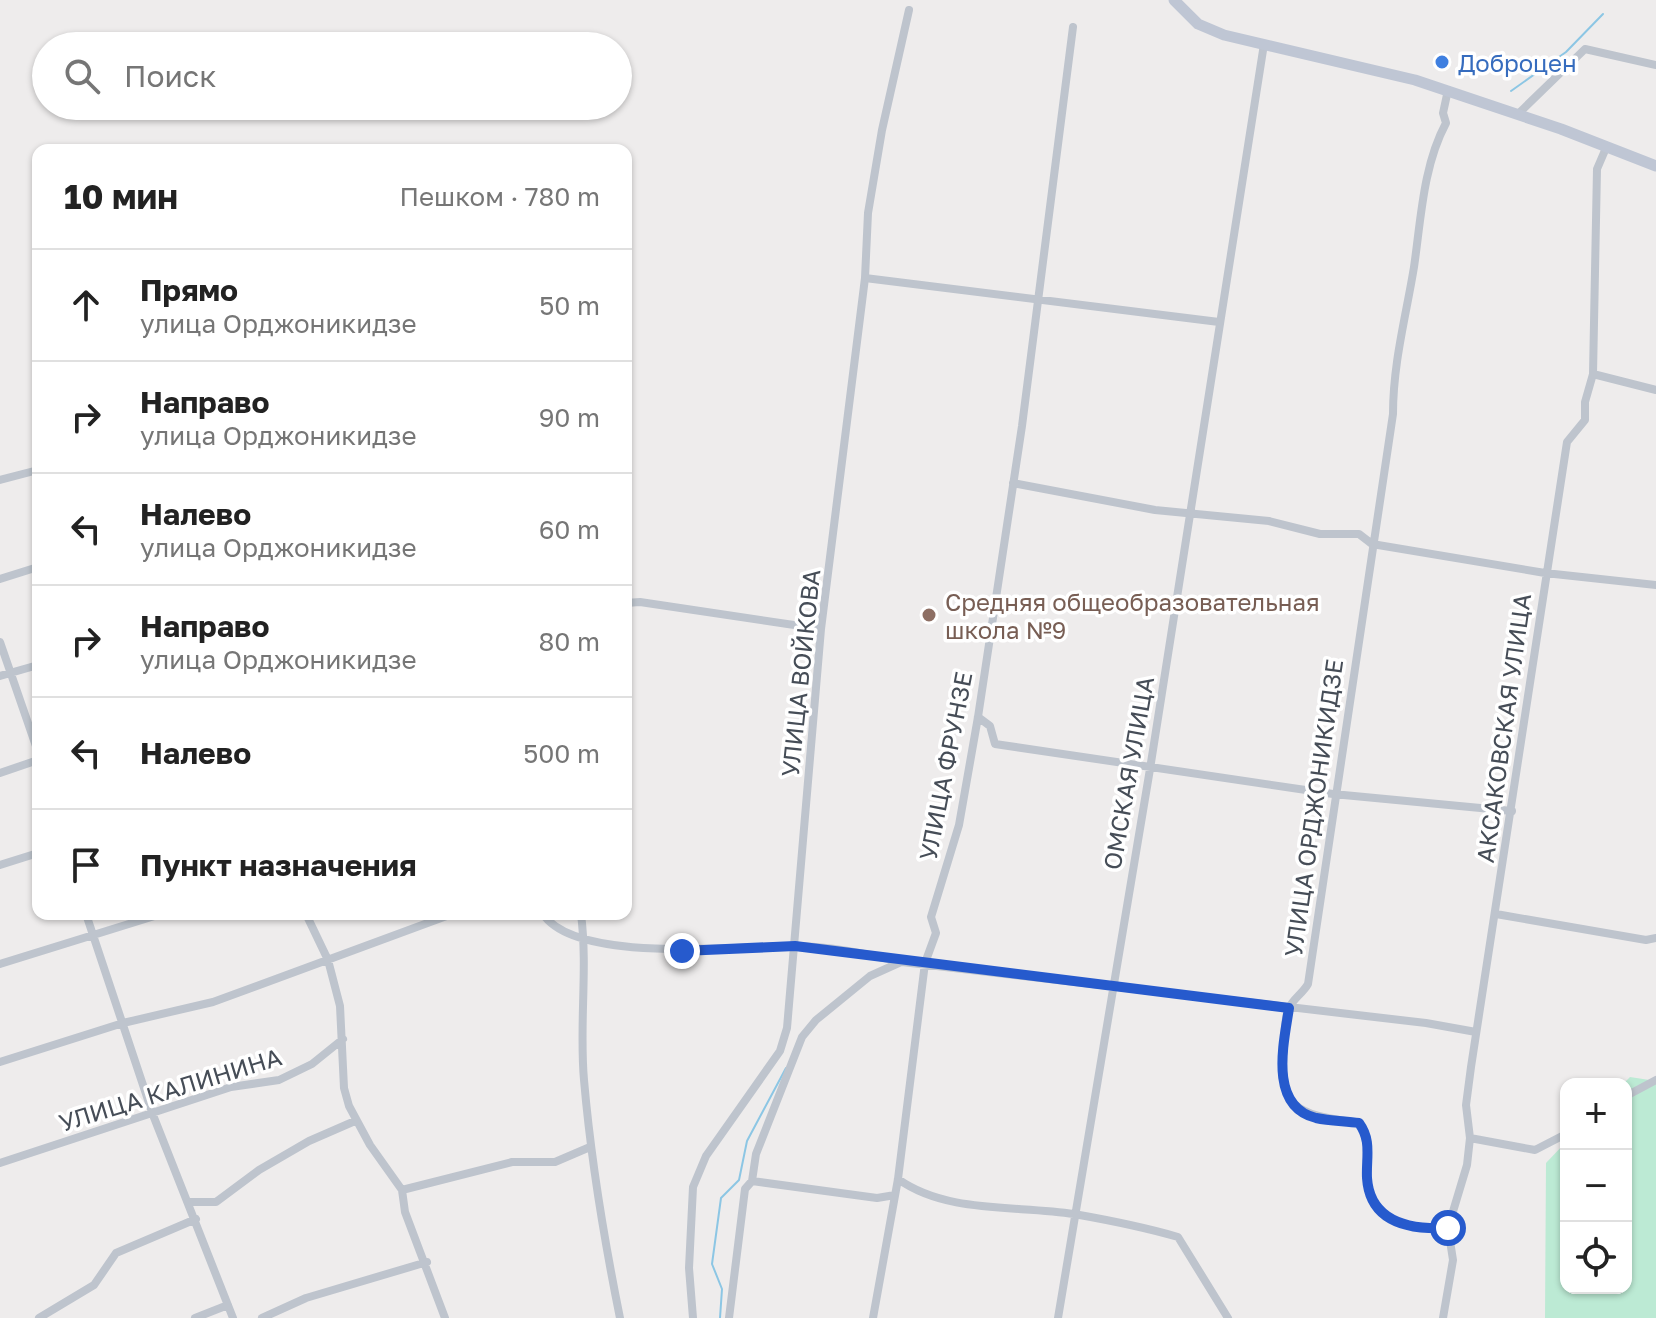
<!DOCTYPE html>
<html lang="ru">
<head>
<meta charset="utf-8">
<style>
	:root { --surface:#fff; --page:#f6f6f6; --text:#222; --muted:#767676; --line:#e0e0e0 }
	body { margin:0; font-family:"Golos Text",sans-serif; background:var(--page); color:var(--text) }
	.controls { position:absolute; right:24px; bottom:24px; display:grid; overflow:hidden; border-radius:16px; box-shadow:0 2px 6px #0004 }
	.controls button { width:72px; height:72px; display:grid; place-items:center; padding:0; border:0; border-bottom:2px solid var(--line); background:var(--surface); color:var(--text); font:40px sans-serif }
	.stop { position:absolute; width:24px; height:24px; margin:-18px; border:6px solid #265acd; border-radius:50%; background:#fff }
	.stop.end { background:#265acd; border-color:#fff; box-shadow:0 2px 8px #0008 }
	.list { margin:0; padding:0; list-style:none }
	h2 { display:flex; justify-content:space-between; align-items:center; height:104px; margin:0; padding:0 32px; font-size:34px }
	h2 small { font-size:26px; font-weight:400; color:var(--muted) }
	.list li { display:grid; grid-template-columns:52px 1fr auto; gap:24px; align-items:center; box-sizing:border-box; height:112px; padding:0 32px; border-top:2px solid var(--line) }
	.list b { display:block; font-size:30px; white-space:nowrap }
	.list p { margin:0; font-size:26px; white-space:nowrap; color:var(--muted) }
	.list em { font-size:26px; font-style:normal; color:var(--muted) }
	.icon { flex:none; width:44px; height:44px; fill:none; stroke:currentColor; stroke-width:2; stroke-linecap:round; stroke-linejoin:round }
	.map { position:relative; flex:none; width:1656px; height:1318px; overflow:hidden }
	.search { position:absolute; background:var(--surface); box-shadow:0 2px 6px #0004; left:32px; top:32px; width:600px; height:88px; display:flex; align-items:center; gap:20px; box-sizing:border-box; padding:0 28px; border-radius:44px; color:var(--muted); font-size:30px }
	.panel { position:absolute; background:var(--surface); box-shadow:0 2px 6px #0004; left:32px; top:144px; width:600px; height:776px; border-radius:16px }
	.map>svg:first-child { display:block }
</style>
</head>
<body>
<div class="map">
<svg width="1656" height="1318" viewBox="0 0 1656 1318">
	<rect width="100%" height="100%" fill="#eeecec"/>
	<path fill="#bcead4" d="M1630,1077L1656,1081V1318H1545L1546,1163L1566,1142V1288H1626L1623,1084Z"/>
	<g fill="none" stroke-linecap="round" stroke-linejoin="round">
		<path stroke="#8cc6e4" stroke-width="2" d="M1511,91L1566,52L1603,14
			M720,1318L722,1289L712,1264L721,1198L739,1180L747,1141L786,1068"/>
		<path stroke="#bec4cd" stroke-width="8" d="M1448,90L1443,113L1446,123C1423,166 1421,219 1414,267C1406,316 1393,363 1393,414L1308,984C1303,993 1293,999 1289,1008C1284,1017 1285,1035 1284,1045C1277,1114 1302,1114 1359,1123C1372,1141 1366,1157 1367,1178C1370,1223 1411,1230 1448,1228
			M1518,114L1585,49L1656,65
			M865,278L1219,322
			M1593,374L1656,390
			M0,480L38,470
			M1013,483L1155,510L1269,521L1320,534H1359L1372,544L1545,573L1656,585
			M0,579L38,567
			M626,603L640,602L821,629
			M0,642L38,752
			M0,676L38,665
			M978,717L990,726L995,744L1333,794L1512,811
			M0,773L38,760
			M0,865L38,853
			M86,914L153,1115L233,1318
			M306,914L328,960L340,1006L344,1088L349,1106L370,1145L402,1190L405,1212L445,1318
			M543,914C576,964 737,946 793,946C829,946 867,954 902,962L1426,1023L1476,1032
			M581,914C588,969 579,1025 584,1080C591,1161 604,1239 620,1318
			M1496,914L1646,940L1656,938
			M0,964L161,914
			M0,1062L123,1023L213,1002L452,914
			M1626,1096L1656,1080
			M1470,1138L1535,1150L1566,1134
			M0,1163L231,1087L279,1080L312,1064L343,1039
			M898,1179C947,1214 1017,1205 1074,1214C1108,1220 1144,1227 1178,1237L1228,1318
			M752,1181L877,1198L895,1195
			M402,1190L512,1162H555L590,1147
			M190,1202H216L259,1170L309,1141L355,1121
			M39,1318L94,1285L116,1253L196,1219
			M195,1318L228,1305
			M262,1318L306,1298L427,1262
			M693,1318L689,1268L693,1187L706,1156L780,1051L787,1028L821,629L865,278L868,213L882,130L909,10
			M729,1318L745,1189L752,1181L756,1154L802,1037L816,1020L870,976L901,962
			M873,1318L898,1179L925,963L936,933L931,917L959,825L978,717L1022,426L1073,27
			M1058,1318L1150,769L1264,44
			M1443,1318L1453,1260L1448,1228L1467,1165L1470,1138L1466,1105L1471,1067L1567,442L1585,420V402L1593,374L1597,169L1606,148"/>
		<path stroke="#bfc6d4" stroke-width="11" d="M1174,0L1198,24L1224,35L1415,80L1561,129L1656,166"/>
	</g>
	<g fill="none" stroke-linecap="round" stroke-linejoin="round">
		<path stroke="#265acd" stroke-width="10" d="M682,951L795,946L1289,1008C1284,1042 1268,1106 1316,1118C1330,1121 1345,1121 1359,1123C1372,1141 1366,1157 1367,1178C1370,1223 1411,1230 1448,1228"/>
	</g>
	<circle fill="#3f7fe0" stroke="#fff" stroke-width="3" cx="1442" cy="62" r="8"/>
	<circle fill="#8d6e63" stroke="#fff" stroke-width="3" cx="929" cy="615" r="8"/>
	<g text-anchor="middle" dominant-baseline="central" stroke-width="7" stroke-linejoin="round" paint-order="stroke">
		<g font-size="24" fill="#366cbe" stroke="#fff" text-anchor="start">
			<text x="1458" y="62">Доброцен</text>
		</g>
		<g font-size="24" fill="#785e54" stroke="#fff" text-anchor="start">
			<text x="945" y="601">Средняя общеобразовательная<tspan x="945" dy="28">школа №9</tspan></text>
		</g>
		<g font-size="24" fill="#464d57" stroke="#fff">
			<text transform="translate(800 673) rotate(-84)">УЛИЦА ВОЙКОВА</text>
			<text transform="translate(1503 728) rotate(-82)">АКСАКОВСКАЯ УЛИЦА</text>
			<text transform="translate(945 766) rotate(-79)">УЛИЦА ФРУНЗЕ</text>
			<text transform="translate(1128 773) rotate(-80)">ОМСКАЯ УЛИЦА</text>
			<text transform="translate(1313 808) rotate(-82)">УЛИЦА ОРДЖОНИКИДЗЕ</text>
			<text transform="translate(170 1089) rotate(-17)">УЛИЦА КАЛИНИНА</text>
		</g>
	</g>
</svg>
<div class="controls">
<button>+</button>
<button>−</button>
<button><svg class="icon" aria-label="locate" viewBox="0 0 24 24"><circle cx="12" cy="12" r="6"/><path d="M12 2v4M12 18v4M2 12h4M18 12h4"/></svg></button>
</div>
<div class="stop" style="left:1448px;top:1228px"></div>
<div class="stop end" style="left:682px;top:951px"></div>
<div class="search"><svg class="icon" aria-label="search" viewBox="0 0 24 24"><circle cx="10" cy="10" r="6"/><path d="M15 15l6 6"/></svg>Поиск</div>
<section class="panel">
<h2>10 мин<small>Пешком · 780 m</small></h2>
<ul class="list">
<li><svg class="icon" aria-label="ahead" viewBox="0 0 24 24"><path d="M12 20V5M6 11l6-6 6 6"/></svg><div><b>Прямо</b><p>улица Орджоникидзе</p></div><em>50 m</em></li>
<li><svg class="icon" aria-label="right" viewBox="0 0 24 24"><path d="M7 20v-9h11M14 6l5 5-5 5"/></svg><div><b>Направо</b><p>улица Орджоникидзе</p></div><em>90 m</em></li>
<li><svg class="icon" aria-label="left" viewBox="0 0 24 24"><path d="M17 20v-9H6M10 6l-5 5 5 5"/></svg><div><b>Налево</b><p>улица Орджоникидзе</p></div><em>60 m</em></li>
<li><svg class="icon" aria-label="right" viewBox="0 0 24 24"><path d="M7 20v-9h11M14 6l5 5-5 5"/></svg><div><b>Направо</b><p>улица Орджоникидзе</p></div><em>80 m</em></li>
<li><svg class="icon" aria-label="left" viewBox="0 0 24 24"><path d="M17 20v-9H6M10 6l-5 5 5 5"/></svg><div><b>Налево</b></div><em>500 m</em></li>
<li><svg class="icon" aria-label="arrive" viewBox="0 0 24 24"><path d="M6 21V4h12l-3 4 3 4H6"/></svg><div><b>Пункт назначения</b></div></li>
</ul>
</section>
</div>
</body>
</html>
